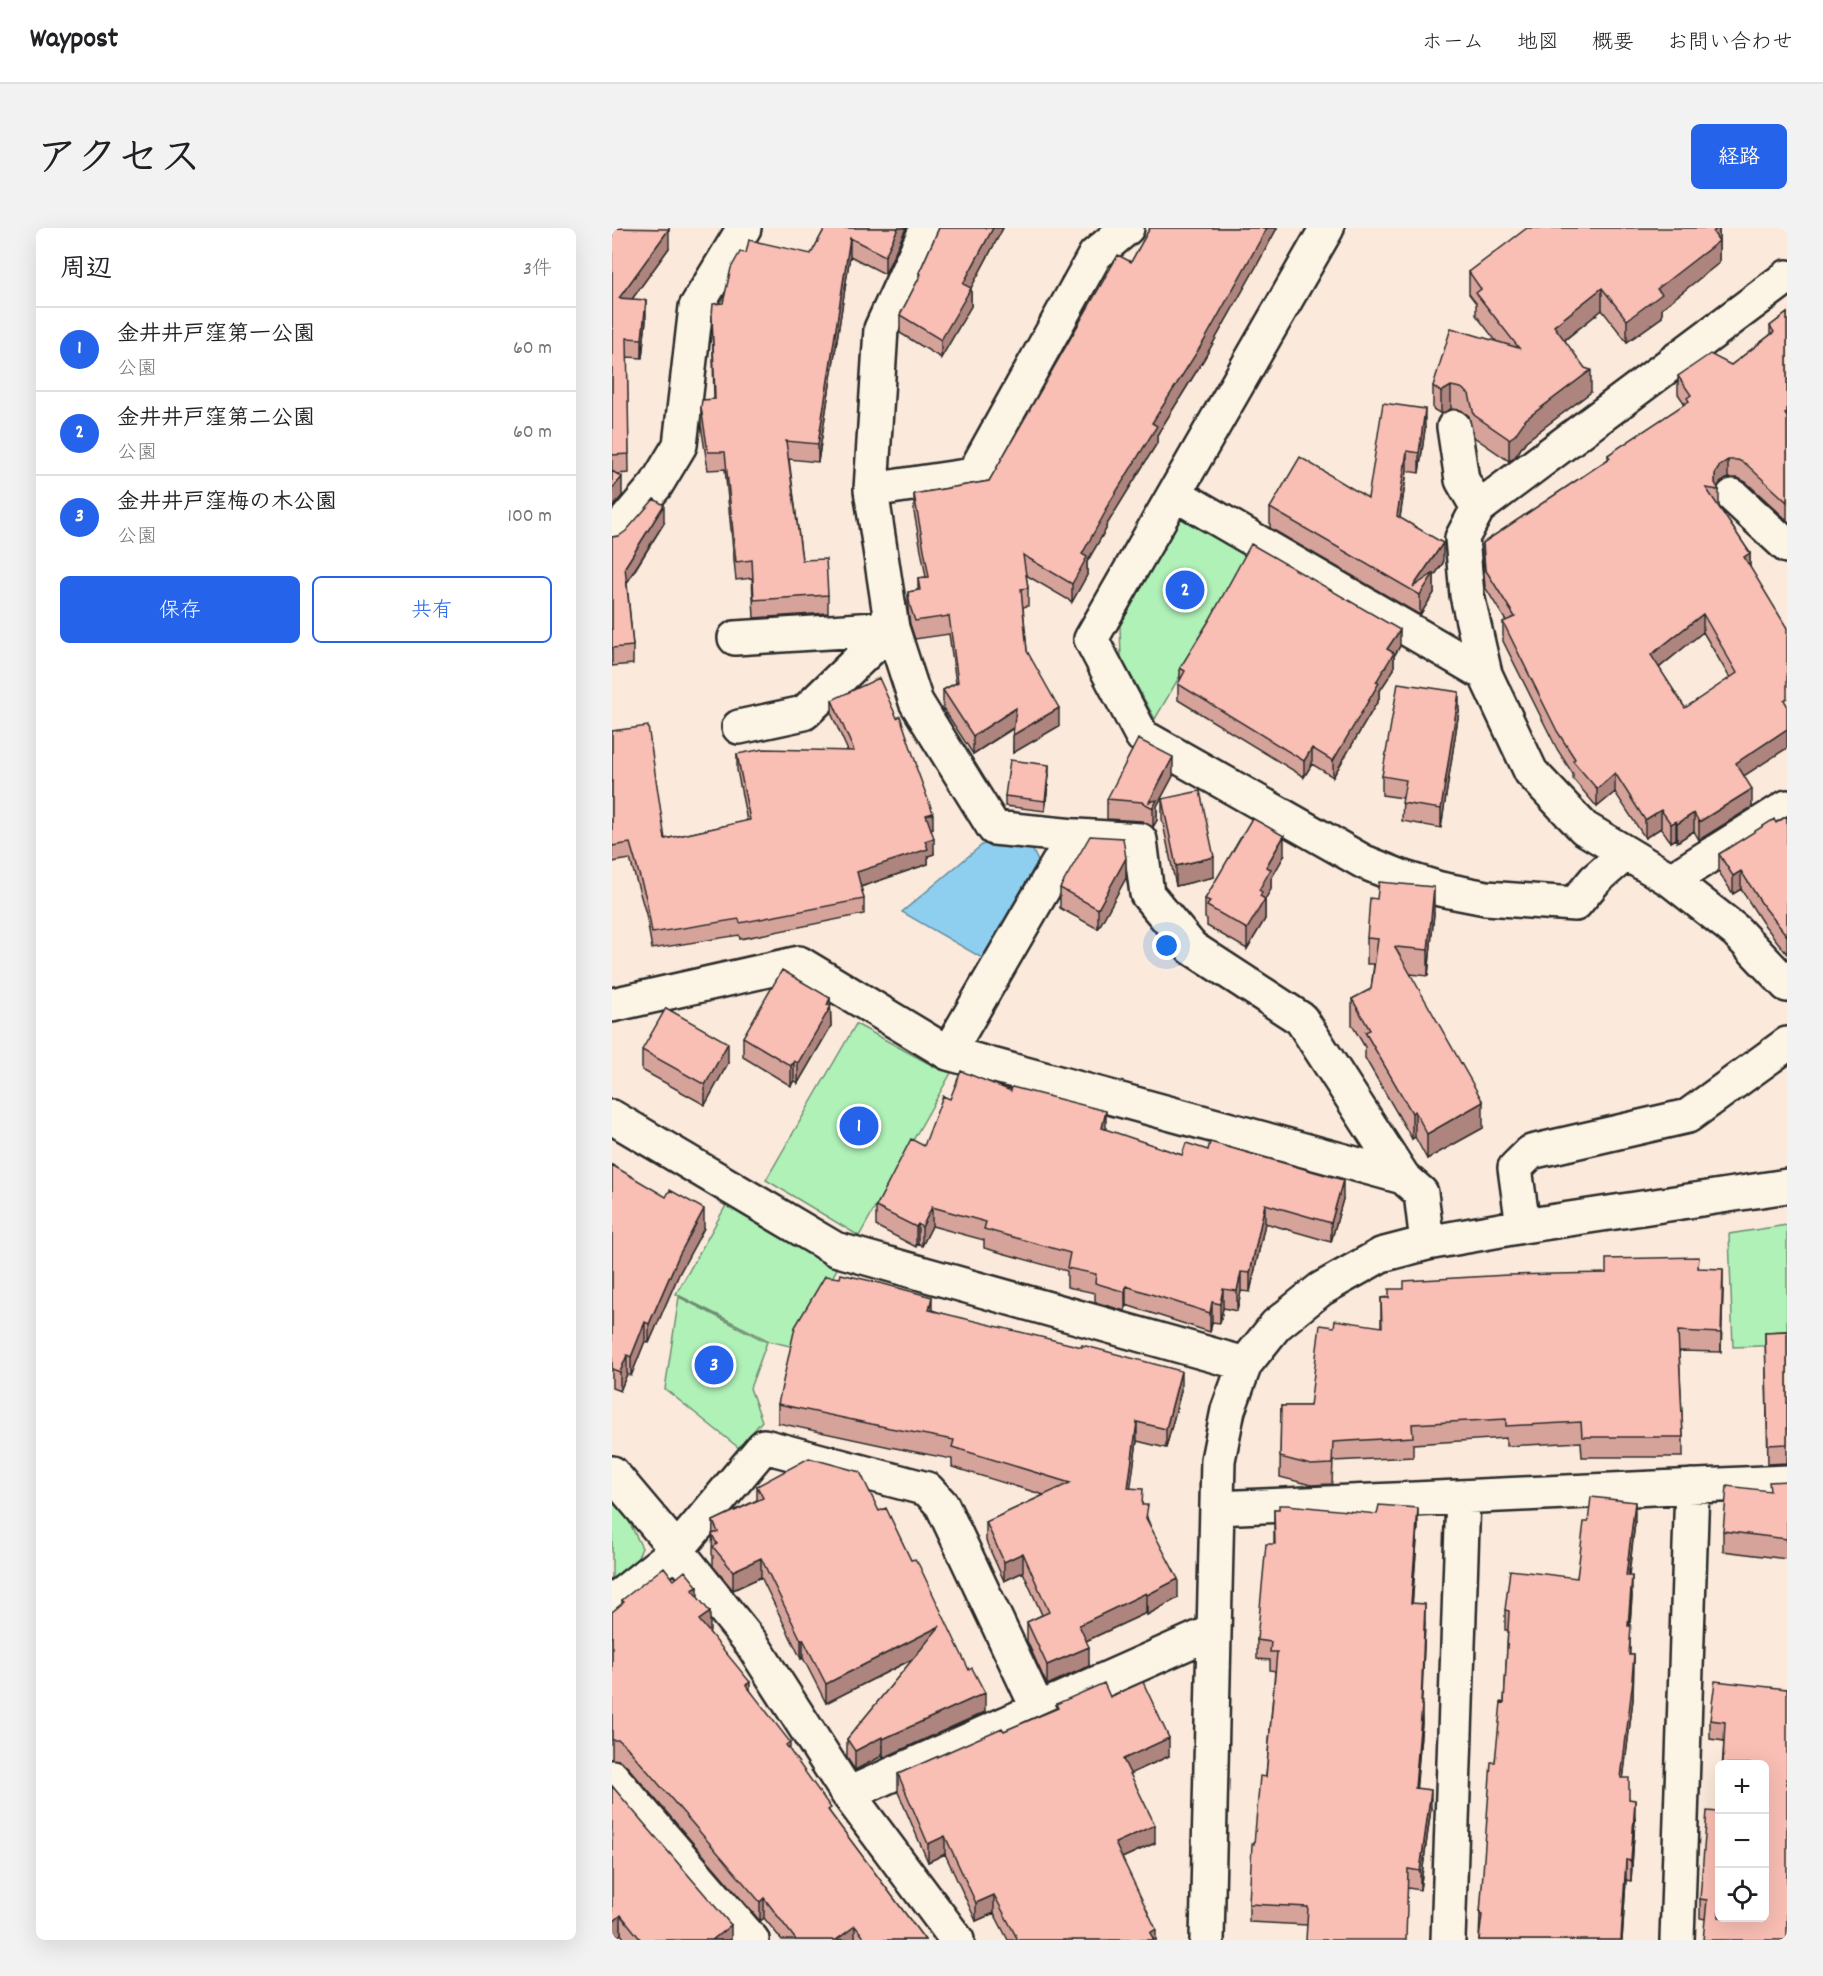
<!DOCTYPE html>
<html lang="ja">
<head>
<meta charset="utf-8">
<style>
	:root { --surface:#fff; --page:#f2f2f2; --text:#202124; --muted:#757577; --line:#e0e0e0; --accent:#2563eb }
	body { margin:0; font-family:Dekko,"Klee One",sans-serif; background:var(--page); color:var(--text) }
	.controls { position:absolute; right:18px; bottom:18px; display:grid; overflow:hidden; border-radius:9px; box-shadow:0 6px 24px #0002 }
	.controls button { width:54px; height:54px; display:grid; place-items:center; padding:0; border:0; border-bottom:2px solid var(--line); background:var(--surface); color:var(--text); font:30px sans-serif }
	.you { position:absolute; left:555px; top:718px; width:21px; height:21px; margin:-15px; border:4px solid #fff; border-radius:50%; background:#1a73e8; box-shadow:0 0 0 9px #1a73e833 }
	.badge { display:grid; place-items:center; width:39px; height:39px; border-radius:50%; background:var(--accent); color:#fff; font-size:20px; font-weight:700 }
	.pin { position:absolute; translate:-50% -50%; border:3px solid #fff; box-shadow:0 2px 6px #0006 }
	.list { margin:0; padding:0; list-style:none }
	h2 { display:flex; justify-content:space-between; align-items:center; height:78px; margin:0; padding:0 24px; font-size:26px }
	h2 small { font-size:20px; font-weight:400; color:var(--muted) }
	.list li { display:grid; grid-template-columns:39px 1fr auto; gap:18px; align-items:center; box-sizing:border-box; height:84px; padding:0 24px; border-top:2px solid var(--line) }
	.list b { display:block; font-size:22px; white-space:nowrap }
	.list p { margin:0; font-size:20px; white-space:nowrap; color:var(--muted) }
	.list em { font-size:20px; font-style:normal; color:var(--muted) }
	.actions { display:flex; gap:12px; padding:18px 24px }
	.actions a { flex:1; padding:14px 0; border:2px solid var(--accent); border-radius:9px; text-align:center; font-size:21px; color:var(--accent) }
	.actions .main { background:var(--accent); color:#fff }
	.icon { flex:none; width:33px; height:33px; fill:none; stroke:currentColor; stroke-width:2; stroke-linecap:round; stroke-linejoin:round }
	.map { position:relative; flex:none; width:1175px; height:1712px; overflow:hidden; border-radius:9px }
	header { display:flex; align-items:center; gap:36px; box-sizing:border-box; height:84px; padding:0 30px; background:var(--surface); border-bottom:2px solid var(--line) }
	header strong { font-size:28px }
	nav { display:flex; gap:33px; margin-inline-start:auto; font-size:21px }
	.intro { display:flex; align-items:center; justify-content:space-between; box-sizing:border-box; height:144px; padding:0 36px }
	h1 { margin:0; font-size:42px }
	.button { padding:15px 27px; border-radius:9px; background:var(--accent); color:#fff; font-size:21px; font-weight:700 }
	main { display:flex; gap:36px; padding:0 36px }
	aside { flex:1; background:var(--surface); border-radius:9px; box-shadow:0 6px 24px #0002 }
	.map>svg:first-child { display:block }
</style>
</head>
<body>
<header>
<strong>Waypost</strong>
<nav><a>ホーム</a><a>地図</a><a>概要</a><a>お問い合わせ</a></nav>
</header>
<div class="intro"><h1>アクセス</h1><a class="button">経路</a></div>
<main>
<aside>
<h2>周辺<small>3件</small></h2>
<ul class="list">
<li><span class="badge">1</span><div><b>金井井戸窪第一公園</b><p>公園</p></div><em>60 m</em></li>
<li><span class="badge">2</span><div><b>金井井戸窪第二公園</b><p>公園</p></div><em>60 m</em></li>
<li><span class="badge">3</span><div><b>金井井戸窪梅の木公園</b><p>公園</p></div><em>100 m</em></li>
</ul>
<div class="actions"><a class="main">保存</a><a>共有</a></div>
</aside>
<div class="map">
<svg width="1175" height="1712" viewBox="0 0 1175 1712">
	<rect width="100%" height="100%" fill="#fbeadb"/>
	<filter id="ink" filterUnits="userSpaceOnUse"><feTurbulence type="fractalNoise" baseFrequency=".0167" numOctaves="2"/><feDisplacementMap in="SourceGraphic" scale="12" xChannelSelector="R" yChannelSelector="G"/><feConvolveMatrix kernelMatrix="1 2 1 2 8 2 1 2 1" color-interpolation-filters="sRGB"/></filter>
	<g filter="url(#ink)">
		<path fill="#b0f1b8" stroke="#6e8e72" stroke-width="1.5" d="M570,286L638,327L543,491L509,429L508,398Z
			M244,796L325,840L339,845L247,1008L154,952Z
			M116,974L226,1039L182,1119L157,1113L64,1066Z
			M1175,997V1117L1121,1119L1117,1006Z
			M67,1069L155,1114L138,1160L150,1193L127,1220L53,1161Z
			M0,1268L10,1279L30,1320L24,1334L0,1353Z"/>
		<path fill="#8ecfef" stroke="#668da1" stroke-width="1.5" d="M371,616L420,621L426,633L370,730L290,684Z"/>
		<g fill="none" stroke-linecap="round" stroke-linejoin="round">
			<defs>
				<path id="minor" d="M315,0L269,101L259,262L280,400L304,474L382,600L462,608L336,825
					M715,0L479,411L530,508L752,634L792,650L828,661L874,670L963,676L983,652L1013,626
					M1175,49L866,280L850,310L855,367L873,446L919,544L972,600L1059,652L1124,703L1175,757
					M842,199L850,252L866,280
					M259,262L361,247L483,27L515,0
					M563,266L873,446
					M1121,268L1175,318
					M0,309L44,257L68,217L84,79L132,0
					M123,410L280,400L192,485L127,499
					M465,608L528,612L535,666L580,720L689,791L791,949
					M1059,652L1175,579
					M0,777L187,735L336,825L791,949L809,965L815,1015
					M0,889L223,1021L633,1136
					M911,998L903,940L919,924L1076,888L1175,816
					M0,1245L65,1322L140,1416L236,1566L345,1712
					M605,1280L1175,1254
					M0,1374L65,1322L152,1218L315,1261L330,1277L426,1481
					M0,1549L140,1712
					M236,1566L602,1403
					M595,1712L606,1232L616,1182L633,1136L664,1097L709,1061L769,1027L815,1015L911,998L1175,958
					M836,1712L851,1269
					M1065,1712L1080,1258"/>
			</defs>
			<use href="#minor" stroke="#2b2b2b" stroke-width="38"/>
			<use href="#minor" stroke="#fcf5e5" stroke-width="33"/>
		</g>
		<path fill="#d6a39b" stroke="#2b2b2b" stroke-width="1.5" fill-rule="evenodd" d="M0,0L57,20L20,71L34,92L30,130L15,129L17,245L5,246L10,268L0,280Z
			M213,0H294L273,46L238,28L206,234L177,231L190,332L216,367V385L142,390L140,350L124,352L113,241L96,242L89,197V179L102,171L100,87L111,75L134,25L199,26Z
			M327,0H391L359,60V78L329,130L288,105V87L307,50V45Z
			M538,0H665L645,37L592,131L545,207V215L494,298V301L475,334V347L460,374L414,347L416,360V378L411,379L415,423L447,498L401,525L402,500L361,526L331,480V462L344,455L337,406L303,411L298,396L296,382V364L306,362V350L314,349L302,284V266L377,253L519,34Z
			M1107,0V35L1050,80V89L1015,114L990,82L953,112L979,164L914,213L903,229L897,233L862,209L857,188L849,182L839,181L829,186L821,181V158L884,113L864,87V75L857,66V44Z
			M1175,85V292L1134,254L1126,250H1116L1108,255L1105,259L1107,262V279L1138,325L1132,548L1140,579L1087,612L1082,603L1065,614L1064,611L1059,614L1049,600L1033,610L1003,564L985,579L961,551V546L945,521L891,413V394L894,393L873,359L871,333V315L996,231V227L1073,176L1066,166V148L1119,137L1158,107V98ZM1091,404L1118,450L1073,480L1047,440Z
			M813,201L807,245L795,243L788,290L831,335L822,348V365L808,387L658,300V280L756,270Z
			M52,295L15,355L21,418V436L0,438V309L7,308Z
			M788,418L782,428V441L767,464V471L721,549L700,536L692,549L566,472V456L568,452V440Z
			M220,472L305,543L321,600L319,601L322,626L316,628V636L249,659L252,671V686L128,711L127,707L40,721L34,686L18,631L0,634V503L53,611L135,593L125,542V526L236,523L220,487Z
			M847,483L829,600L790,593L791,570L770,567V548Z
			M437,547L433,583L393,578V568Z
			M561,548L545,578V592L541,599L530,593L495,591V571Z
			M550,571L602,649L564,658L550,591Z
			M1175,588V726L1150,694L1129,661L1121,666L1107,644V626Z
			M672,628L659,651V661L653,671V691L635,721L595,698V691L593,690V671Z
			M514,650L486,701L448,680V660Z
			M822,685L816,748L798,746L871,900L815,931L803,909L800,911L753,830V819L740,797V771L759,761L762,736H755V710Z
			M218,770L219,798L186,855L182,852L179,858L131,829V809Z
			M30,822L116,835L93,877L30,842Z
			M338,871L494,902L570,927L731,971L719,1014L653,995L638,1064L629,1063L625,1083L611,1080L608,1095L600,1094L598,1104L514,1077L513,1083L483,1074V1065L455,1059V1043L372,1020V1012L320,998L310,1018L306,1015L304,1019L264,998V979L312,918Z
			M0,937L92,1000L67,1046L37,1115L33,1113L19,1148L15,1146L8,1163L0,1160Z
			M1087,1040L1111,1060L1109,1124L1067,1123L1071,1209V1229H970L969,1214L894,1218V1210L801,1216V1229L721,1233L720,1256L699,1257L668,1249L669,1178H698L722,1099H769V1070L994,1045Z
			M320,1082L569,1163L554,1220L525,1213L518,1260L531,1277L536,1292L566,1370L535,1387L534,1385L474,1413L477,1438L435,1457L415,1413V1394L430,1387L411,1344L392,1353L374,1313V1294L432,1267L340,1239V1231L278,1219L166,1195V1176Z
			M1175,1103V1235L1156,1236L1153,1104Z
			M1175,1253V1331L1111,1323V1303L1157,1263Z
			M145,1258L267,1283L373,1484L271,1530L270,1528L243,1542L235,1530V1511L301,1431L214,1475L191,1430L189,1431L149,1349L121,1362L101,1338V1328L100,1326L101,1293L145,1272Z
			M662,1281L806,1298L800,1375L813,1395L809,1477L810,1495L804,1560L819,1580L808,1662L796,1660L695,1697L637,1694V1676L642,1616L654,1549L663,1443L658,1442V1432L645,1431V1412L662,1316Z
			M976,1294H1023L1017,1348L1020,1368L1018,1398V1427H1022L1021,1471L1011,1550L1023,1591L1019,1653L1014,1652L1010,1712H867L868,1686L883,1534L892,1475L896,1402H893V1382L965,1350Z
			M62,1352L86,1369L97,1404L138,1462L219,1586L313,1712H170L152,1690L148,1693L14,1537L7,1532L0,1531V1384L10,1376V1372Z
			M1175,1461L1093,1691L1088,1690V1671L1107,1584L1112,1513L1098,1511V1492Z
			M498,1469L557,1528L518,1546L543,1615L510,1630L544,1712H396L382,1685L364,1693L333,1626L316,1634L286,1564V1546L392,1503L444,1480V1476Z
			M0,1558L119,1712H13L9,1706Z"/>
		<path fill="#ae857e" stroke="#2b2b2b" stroke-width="1.5" d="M286,0H294L273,46V28Z
			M381,0H391L359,60V78L329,130V112L351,56Z
			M655,0H665L645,37L592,131L545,207V215L494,298V301L475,334V347L460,374V356L470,326L493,282L540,195Z
			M1105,0H1107V35L1050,80V89L1015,114V92Z
			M57,1V20L7,89V70Z
			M238,10V28L206,234V216Z
			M990,60V82L942,120V98Z
			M34,72V92L30,130V111Z
			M979,142V164L914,213L903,229L897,233V211L914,191Z
			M839,158V181L829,186V164Z
			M813,181V201L807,245V225Z
			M795,223V243L785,308V288Z
			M1116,232V250L1108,255L1104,262L1103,261V246L1108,237Z
			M10,249V268L0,280V261Z
			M52,277V295L13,357V339Z
			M831,315V335L822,348V365L808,387V367L801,359Z
			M1138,325V343L1132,329Z
			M1091,386V404L1039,446V427Z
			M788,402V418L782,428V441L767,464V471L721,549V533L764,454L775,421Z
			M847,464V483L829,600V581Z
			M404,480V498L361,526V508Z
			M447,480V498L401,525V507Z
			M1175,501V520L1124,553V535Z
			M700,520V536L692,549V533Z
			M561,529V548L545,578V592L541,599V580L537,574Z
			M437,537V547L433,583V573Z
			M1003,545V564L985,579V561Z
			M1140,561V579L1087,612V594Z
			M1049,582V600L1033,610V592Z
			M321,585V600L314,603V587Z
			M1082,585V603L1065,614V596Z
			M1064,593V611L1059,614V596Z
			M672,608V628L659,651V661L651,675L653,671V691L635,721V701L654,639Z
			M322,610V626L316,628V636L245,660V644L313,613Z
			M602,629V649L564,658V638Z
			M514,630V650L486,701V681Z
			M1129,643V661L1121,666V648Z
			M822,659V685L816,748V722Z
			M218,770L219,798L186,855V835Z
			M116,815V835L93,877V857Z
			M182,833V852L179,858V838Z
			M871,874V900L815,931V906Z
			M494,883V902L490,900Z
			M803,883V909L800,911V885Z
			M731,952V971L719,1014V995Z
			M653,976V995L638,1064V1045Z
			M320,979V998L310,1018V999Z
			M92,981V1000L67,1046L37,1115V1096L67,1027Z
			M306,996V1015L304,1019V999Z
			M1111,1041V1060L1109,1124V1105Z
			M629,1044V1063L625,1083V1063Z
			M514,1058V1077L513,1083V1064Z
			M611,1061V1080L608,1095V1076Z
			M320,1069V1088L317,1082Z
			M600,1074V1094L598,1104V1085Z
			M33,1094V1113L19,1148V1129Z
			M15,1127V1146L8,1163V1144Z
			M569,1143V1163L554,1220V1201Z
			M525,1194V1213L516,1279V1260Z
			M1023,1274V1294L1014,1368V1348Z
			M806,1280V1298L799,1394V1375Z
			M411,1325V1344L392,1353V1334Z
			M149,1330V1349L121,1362V1343Z
			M1020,1348V1368L1016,1417V1398Z
			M566,1351V1370L535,1387V1367Z
			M86,1359V1378L80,1362Z
			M534,1365V1385L467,1416V1397Z
			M813,1376V1395L809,1495V1477Z
			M98,1384V1403L87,1411V1392Z
			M328,1398V1417L214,1475V1456Z
			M191,1411V1430L189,1431V1412Z
			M477,1419V1438L435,1457V1437Z
			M1022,1427L1021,1471L1009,1569V1550Z
			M138,1454V1473L134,1457Z
			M373,1465V1484L271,1530V1511Z
			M810,1477V1495L803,1578V1560Z
			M270,1509V1528L243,1542V1523Z
			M557,1510V1528L511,1549V1531Z
			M178,1514V1533L174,1517Z
			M819,1562V1580L808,1662V1643Z
			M1023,1572V1591L1019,1653V1633Z
			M543,1597V1615L503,1633V1615Z
			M333,1608V1626L316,1634V1616Z
			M1014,1632V1652L1010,1712H1009Z
			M382,1667V1685L364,1693V1675Z
			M152,1670V1690L148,1693V1674Z
			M9,1687V1706L2,1712H0V1695Z
			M119,1697V1712H100Z
			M243,1698V1712H224Z
			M544,1701V1712H538V1705Z"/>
		<path fill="#f9beb4" stroke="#2b2b2b" stroke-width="1.5" fill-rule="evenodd" d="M0,0L57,1L7,70L34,72L30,111L15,110L17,226L0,227Z
			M213,0H286L273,28L238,10L206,216L174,213L190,332L214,331L216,367L142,372L140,332L124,334L113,224H96L89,179L90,172L103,171L100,87L101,76L111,75L119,40L128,24L134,25L137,12L199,26Z
			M327,0H381L351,56L359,60L329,112L288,87L309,46L307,45Z
			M538,0H655L592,113L540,195L545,198L493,282L494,283L470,326L475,329L460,356L411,327L416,360L409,361L415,423L447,480L401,507L404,480L361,508L331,462L346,454L337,388L303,393L298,378L296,364L308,362L306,350L317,349L302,266L377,253L506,27L519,34Z
			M915,0H1105L1101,4L1107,13L1045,61L1050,66L1015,92L990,60L942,98L973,140L979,142L914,191L903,207L897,211L862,187L857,166L849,160L839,158L829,164L821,158L839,100L907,120L864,65L869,61L857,44Z
			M1175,85V185L1173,186L1175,189V274L1134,236L1126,232H1116L1108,237L1103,246V255L1107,262L1094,260L1138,325L1132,329L1175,400V470L1172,472L1175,477V501L1124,535L1140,561L1087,594L1082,585L1065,596L1064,593L1059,596L1049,582L1033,592L1003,545L985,561L961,533L963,531L945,503L891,394L903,389L873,341L871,315L998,230L996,227L1077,173L1075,170L1079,167L1066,148L1098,126L1119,137L1162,104L1158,98ZM1091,386L1125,445L1073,480L1039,427Z
			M771,175L813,181L807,225L795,223L785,288L831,315L801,359L822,345L808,367L658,280L688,229L756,270Z
			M0,243L10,249L0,261Z
			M42,271L52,277L13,339L21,418L0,420V309L7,308L14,303Z
			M639,316L788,402L775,421L782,425L764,454L767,455L721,533L700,520L692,533L566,456L573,443L568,440L598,391Z
			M267,450L285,490L288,488L305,538L304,539L321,585L314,587L322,610L313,613L316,621L245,644L252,671L128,695L127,691L40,705L34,670L18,615L0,618V503L36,498L53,611L138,592L125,526L152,521L242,523L220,472Z
			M786,455L847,464L829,581L790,575L794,552L770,548Z
			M526,511L561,529L537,574L545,572L541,580L530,574L495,571Z
			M398,532L437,537L433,573L393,568Z
			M588,563L602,629L564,638L550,571Z
			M1175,588V708L1150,676L1129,643L1121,648L1107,626L1162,591L1164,595Z
			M640,590L672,608L654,639L659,641L647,662L650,664L648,668L653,671L635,701L595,678L598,673L593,671Z
			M478,608L511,610L514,630L486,681L448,660Z
			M767,654L822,659L816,722L783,719L871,874L815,906L803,883L800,885L753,804L758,802L740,771L759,761L766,711L755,710L758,670L765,671Z
			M170,742L218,770L215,777L219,778L186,835L182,833L179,838L131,809Z
			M54,780L116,815L93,857L30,822Z
			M349,843L399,863L400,859L494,883L490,900L570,927L574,915L596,922L598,914L731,952L719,995L653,976L638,1045L629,1044L625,1063L611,1061L608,1076L600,1074L598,1085L514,1058L513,1064L483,1055L484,1046L455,1040L458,1025L372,1001L374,994L320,979L310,999L306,996L304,999L264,979L299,911L312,918L331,868L338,871Z
			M0,937L54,969L58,962L92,981L67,1027L37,1096L33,1094L19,1129L15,1127L8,1144L0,1141Z
			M1087,1029L1086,1040L1111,1041L1109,1105L1066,1103L1071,1209H970L969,1194L894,1198V1191L800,1196L801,1209L721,1214L720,1236L699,1237L668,1229L669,1178H698L708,1097L722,1099L723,1092L770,1099L769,1070H777V1061H792V1053L895,1047L994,1045V1031Z
			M229,1046L268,1055L320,1069L317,1082L470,1119V1117L569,1143L554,1201L525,1194L516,1260L531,1261L530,1277H536L534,1290L566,1351L535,1367L534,1365L467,1397L477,1419L435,1437L415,1394L437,1384L411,1325L392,1334L374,1294L458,1255L340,1219L342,1212L278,1200L166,1176L183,1099L213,1048L228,1050Z
			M1175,1103V1216L1156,1217L1153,1104Z
			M197,1230L248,1244L267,1283L274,1280L299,1332L303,1331L307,1337L357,1442L360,1440L373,1465L271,1511L270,1509L243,1523L235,1511L328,1398L214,1456L191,1411L189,1412L149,1330L121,1343L101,1319L105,1316L100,1306L106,1304L101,1293L151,1270L145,1258Z
			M1175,1253V1311L1111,1303L1115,1258L1158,1263L1157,1254Z
			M979,1269L1023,1274L1014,1348H1020L1016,1398H1019L1017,1427H1022L1020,1451H1021L1009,1550H1017V1571L1023,1572L1019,1633L1014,1632L1009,1712H867L870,1687L868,1686L879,1534H883L889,1474L892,1475L897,1383L893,1382L898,1342L965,1350L972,1294H976Z
			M667,1277H675L765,1286L767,1277L806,1280L799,1375L813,1376L809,1477H810L803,1560L819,1562L808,1643L796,1641L794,1712H694L696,1679L637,1676L640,1616H642L648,1548L654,1549L665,1424H658L659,1414L645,1412L654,1316H663L662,1281H667Z
			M52,1339L62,1352L73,1343L86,1359L80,1362L98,1384L87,1392L138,1454L134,1457L178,1514L174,1517L219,1580L216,1582L313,1712H254L243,1698L224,1712H184L152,1670L148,1674L14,1518L7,1512H0V1384L12,1374L10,1372Z
			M1103,1453L1175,1461V1712H1091L1095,1672L1088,1671L1095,1583L1107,1584V1689H1152V1536H1111L1113,1494L1098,1492Z
			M531,1454L557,1510L511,1531L543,1597L503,1615L544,1701L538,1705L542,1712H406L382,1667L364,1675L333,1608L316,1616L286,1546L390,1500L392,1503L446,1480L444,1476L492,1455L498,1469Z
			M0,1558L119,1697L100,1712H29L9,1687L0,1695Z"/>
	</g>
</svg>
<div class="controls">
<button>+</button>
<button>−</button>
<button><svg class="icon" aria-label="locate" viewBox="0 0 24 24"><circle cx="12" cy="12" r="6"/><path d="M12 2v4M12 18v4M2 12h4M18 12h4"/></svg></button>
</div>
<div class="you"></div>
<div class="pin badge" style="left:247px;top:898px">1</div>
<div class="pin badge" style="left:573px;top:362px">2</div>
<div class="pin badge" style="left:102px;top:1137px">3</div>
</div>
</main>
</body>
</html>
